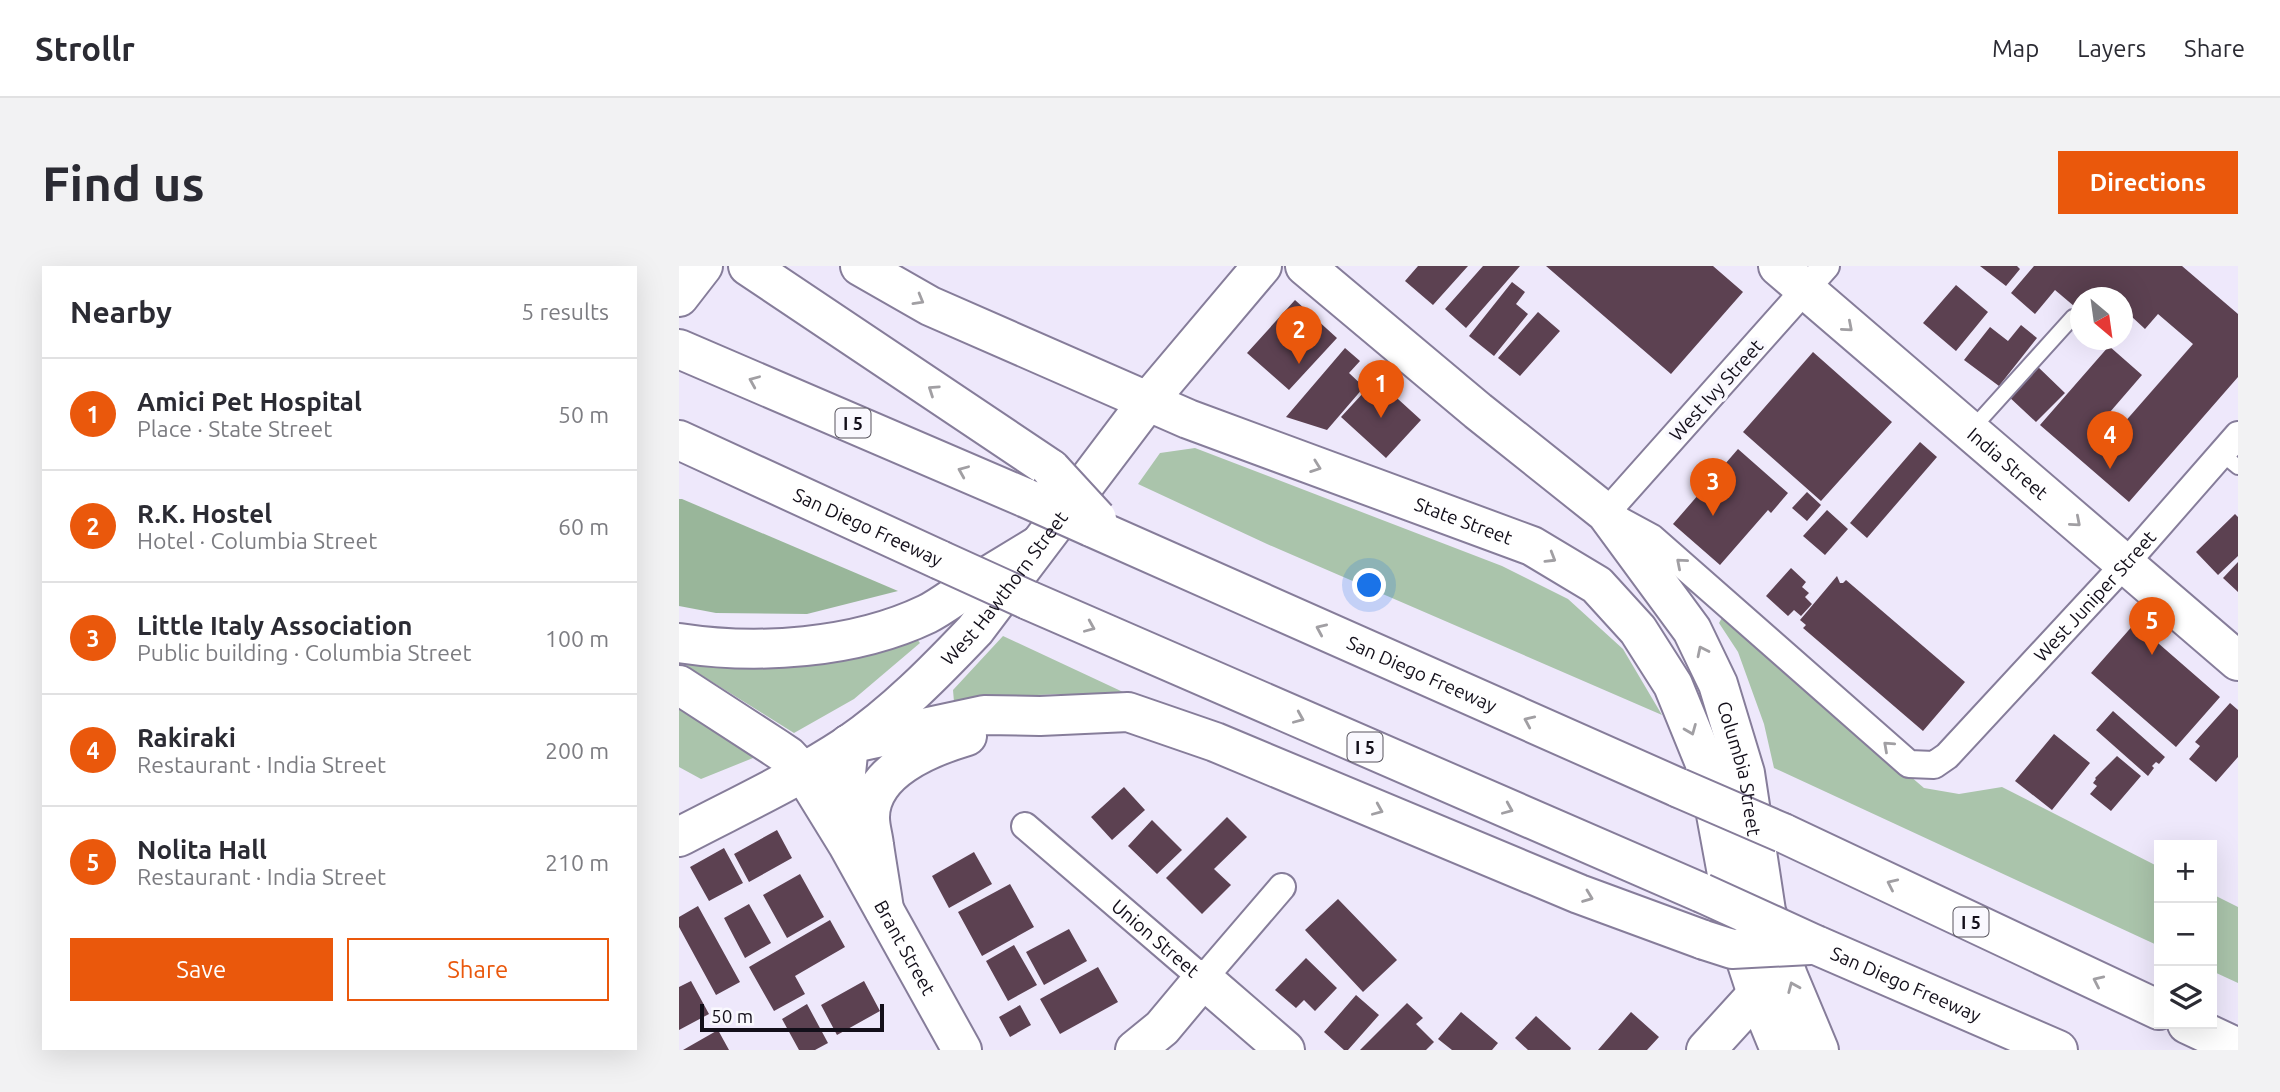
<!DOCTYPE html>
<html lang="en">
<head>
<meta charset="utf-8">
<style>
	:root { --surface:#fff; --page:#f2f2f3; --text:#2b2b33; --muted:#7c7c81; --line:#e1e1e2; --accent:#ea580c }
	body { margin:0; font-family:Ubuntu,sans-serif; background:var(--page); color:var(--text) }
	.controls { position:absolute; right:21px; bottom:21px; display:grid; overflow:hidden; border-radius:0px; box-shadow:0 7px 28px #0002 }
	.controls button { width:63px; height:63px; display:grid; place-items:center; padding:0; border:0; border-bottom:2px solid var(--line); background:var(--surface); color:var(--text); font:35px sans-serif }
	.compass { position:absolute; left:1391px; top:21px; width:63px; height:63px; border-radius:50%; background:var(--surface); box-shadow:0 7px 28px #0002; rotate:151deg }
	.scale { position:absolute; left:21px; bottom:18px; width:184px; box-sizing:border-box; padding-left:7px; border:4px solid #130f1a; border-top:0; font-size:19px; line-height:24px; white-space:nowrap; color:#130f1a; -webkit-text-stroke:5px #f9f8fe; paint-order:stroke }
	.you { position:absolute; left:691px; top:320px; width:24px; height:24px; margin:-18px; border:5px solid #fff; border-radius:50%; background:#1a73e8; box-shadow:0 0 0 10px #1a73e833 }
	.badge { display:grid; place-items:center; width:46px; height:46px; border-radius:50%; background:var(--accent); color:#fff; font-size:23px; font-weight:700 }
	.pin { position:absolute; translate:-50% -58px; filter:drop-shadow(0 2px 4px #0008) }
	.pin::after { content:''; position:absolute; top:37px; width:24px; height:21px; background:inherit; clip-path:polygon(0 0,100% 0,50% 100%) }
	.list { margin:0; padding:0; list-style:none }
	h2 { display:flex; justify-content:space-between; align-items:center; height:91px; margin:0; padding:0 28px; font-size:30px }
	h2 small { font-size:23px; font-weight:400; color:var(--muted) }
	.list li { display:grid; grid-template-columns:46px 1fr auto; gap:21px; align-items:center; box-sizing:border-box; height:112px; padding:0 28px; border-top:2px solid var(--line) }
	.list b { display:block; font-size:26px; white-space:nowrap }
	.list p { margin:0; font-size:23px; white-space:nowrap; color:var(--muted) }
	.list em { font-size:23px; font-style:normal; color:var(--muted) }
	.actions { display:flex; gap:14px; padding:21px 28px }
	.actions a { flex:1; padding:16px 0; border:2px solid var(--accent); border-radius:0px; text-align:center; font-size:24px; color:var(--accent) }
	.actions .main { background:var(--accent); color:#fff }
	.icon { flex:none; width:38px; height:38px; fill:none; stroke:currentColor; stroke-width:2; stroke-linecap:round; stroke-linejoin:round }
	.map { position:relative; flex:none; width:1559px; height:784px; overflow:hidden; border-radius:0px }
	header { display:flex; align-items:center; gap:42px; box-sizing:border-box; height:98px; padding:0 35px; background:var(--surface); border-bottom:2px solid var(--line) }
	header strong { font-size:33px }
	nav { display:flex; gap:38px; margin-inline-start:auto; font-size:24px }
	.intro { display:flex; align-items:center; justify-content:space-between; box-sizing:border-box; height:168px; padding:0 42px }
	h1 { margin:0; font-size:49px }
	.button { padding:18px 32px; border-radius:0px; background:var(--accent); color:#fff; font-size:24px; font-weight:700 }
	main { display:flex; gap:42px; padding:0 42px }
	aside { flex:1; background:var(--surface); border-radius:0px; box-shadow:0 7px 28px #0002 }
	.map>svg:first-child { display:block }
</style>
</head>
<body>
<header>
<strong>Strollr</strong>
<nav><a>Map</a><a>Layers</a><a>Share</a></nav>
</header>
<div class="intro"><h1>Find us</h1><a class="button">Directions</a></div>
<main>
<aside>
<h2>Nearby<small>5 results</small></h2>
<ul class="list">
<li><span class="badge">1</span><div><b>Amici Pet Hospital</b><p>Place · State Street</p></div><em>50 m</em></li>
<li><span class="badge">2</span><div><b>R.K. Hostel</b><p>Hotel · Columbia Street</p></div><em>60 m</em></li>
<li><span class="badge">3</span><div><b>Little Italy Association</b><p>Public building · Columbia Street</p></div><em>100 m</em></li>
<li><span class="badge">4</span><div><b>Rakiraki</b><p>Restaurant · India Street</p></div><em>200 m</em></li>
<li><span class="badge">5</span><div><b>Nolita Hall</b><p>Restaurant · India Street</p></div><em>210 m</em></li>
</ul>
<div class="actions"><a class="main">Save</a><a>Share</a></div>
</aside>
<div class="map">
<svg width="1559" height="784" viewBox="0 0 1559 784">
	<rect width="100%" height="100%" fill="#eee8fb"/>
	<path fill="#aac4ab" d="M516,182L823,300L889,333L944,383L983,449L588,278L459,218L481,187Z
		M1044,350L1245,522L1280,528L1323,521L1480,601V680L1095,502L1085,458L1059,386L1040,357Z
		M234,368L241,377L175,433L115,467L6,399H112Z
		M324,370L474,440L386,428L299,431L275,436L274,424Z
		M0,438L79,490L22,513L0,501Z
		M1533,628L1559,641V717L1533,705Z"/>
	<path fill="#99b69a" d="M0,233H3L219,325L128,348L37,347L0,340Z"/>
	<path fill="#5c4151" d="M739,0H789L754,39L726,15Z
		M804,0H841L787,62L766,43Z
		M867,0H1034L1064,26L992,108Z
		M1301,0H1338L1341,3L1327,20Z
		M1355,0H1503L1559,48V111L1450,236L1361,159L1430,80L1463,109L1431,146L1444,158L1514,78L1479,48L1466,63L1452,50L1444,60V32H1402V46L1376,24L1356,48L1332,27Z
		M833,16L846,26L837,38L849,48L815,90L790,70Z
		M1277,19L1309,46L1277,85L1244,57Z
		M616,34L658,72L610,124L568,87Z
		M859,46L881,65L841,110L819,92Z
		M1342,59L1358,72L1320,120L1285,94L1311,61L1329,75Z
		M666,82L681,95L670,107L685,121L648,164L607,151Z
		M1134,86L1213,156L1142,235L1064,166Z
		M1357,99L1386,127L1357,156L1328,129Z
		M697,113L742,154L707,192L662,151Z
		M1241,176L1258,191L1188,272L1171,257Z
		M1059,183L1109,227L1092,247L1089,244L1041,299L994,258Z
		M1128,226L1142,239L1128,255L1113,242Z
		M1148,244L1169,263L1146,289L1124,270Z
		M1556,248L1559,251V290L1539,309L1517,286Z
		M1559,296V326L1544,312Z
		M1112,302L1127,316L1123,321L1130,327L1126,331L1133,338L1122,350L1115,344L1109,350L1087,330Z
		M1158,310L1161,317H1164L1167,314L1286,416L1244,465L1124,362L1127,359L1121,354Z
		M1456,357L1541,431L1497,481L1412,407Z
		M1551,437L1559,444V491L1537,516L1510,493L1521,480L1516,476Z
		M1434,445L1486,491L1480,498L1477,496L1473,500L1475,502L1469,510L1417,464Z
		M1375,468L1411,497L1373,544L1336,515Z
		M1438,490L1462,510L1432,545L1411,528L1418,520L1414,517L1417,513L1416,512Z
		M445,521L466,544L433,574L412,551Z
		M548,551L568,571L535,603L552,619L523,648L487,612Z
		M473,554L503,584L478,608L449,580Z
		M98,564L113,592L70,616L55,588Z
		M45,582L64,617L30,635L11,601Z
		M295,586L313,618L270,642L253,610Z
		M121,608L145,651L108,672L84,629Z
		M331,618L355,661L303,690L279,646Z
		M659,633L718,694L684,726L626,664Z
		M70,638L92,677L66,692L45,652Z
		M19,640L61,716L37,729L0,661V651Z
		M151,654L166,681L116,710L126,728L95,745L70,701Z
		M390,663L408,695L365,719L347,686Z
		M335,679L358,719L329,735L307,695Z
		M627,692L658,722L636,745L625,734L617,742L596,724Z
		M419,701L439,736L381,768L361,733Z
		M12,715L30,748L0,764V721Z
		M185,715L201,745L158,769L142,739Z
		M677,729L700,749L669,784H665L645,766Z
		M728,737L744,752L737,758L755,776L747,784H681Z
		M128,738L149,777L136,784H120L103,753Z
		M341,739L352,759L331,771L320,751Z
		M782,746L819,777L813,784H773L759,773Z
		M952,746L980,771L968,784H919Z
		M857,750L892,782L891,784H849L836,772Z
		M39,764L50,784H4Z"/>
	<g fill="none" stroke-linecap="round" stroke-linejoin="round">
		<defs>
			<path id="lane" d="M1292,164L1394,51
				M1543,188L1559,201"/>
			<g id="street">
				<path id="s1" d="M1147,0L927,247L973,272L1230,498L1255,499L1268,490L1446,298L1559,169"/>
				<path id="s2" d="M346,560L524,713L603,621"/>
			</g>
			<g id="secondary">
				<path id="s3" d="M181,0L251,40L509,153L853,280L918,319L959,364L994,419L1029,505L1060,673L1078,728L1101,784"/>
				<path id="s4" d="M626,0L799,145L927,247L1013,364L1039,418L1066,507L1087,645L1109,710L1140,784"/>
				<path id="s5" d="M1099,0L1559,395"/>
				<path d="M0,31L24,0"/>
				<path id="s6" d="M124,506L169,579L283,784"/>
				<path id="s7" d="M0,571C57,541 116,514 169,479C216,447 257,405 296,364L469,135L583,0"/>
				<path d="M169,573L166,517L170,478"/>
				<path d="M456,784L483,762L524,713L606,784"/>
				<path d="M1027,784L1078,728"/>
			</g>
			<g id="highway">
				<path d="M69,0L372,203"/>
				<path d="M0,83L347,232"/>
				<path id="s8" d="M0,174L261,294"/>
				<path id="s9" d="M412,261L1000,522"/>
				<path d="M349,334L1023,627"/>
				<path d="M0,377C78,389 175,383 248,348C260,342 272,333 284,325C309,310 333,295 358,280"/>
				<path d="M0,419L97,482L109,490L124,506"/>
				<path d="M170,478L305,449L361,450L449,446L536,476L900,628L1025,674"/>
				<path d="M1104,567L1480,744"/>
				<path d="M205,643C202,622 198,600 195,579C194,570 191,561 191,552C190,505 251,481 288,470"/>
				<path id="s10" d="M1137,679L1379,784"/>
				<path d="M1508,758L1559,782"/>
			</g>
		</defs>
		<use href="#lane" stroke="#867d9a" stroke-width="18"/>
		<use href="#street" stroke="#867d9a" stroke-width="30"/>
		<use href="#secondary" stroke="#867d9a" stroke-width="42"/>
		<use href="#highway" stroke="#867d9a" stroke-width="42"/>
		<use href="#lane" stroke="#fff" stroke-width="14"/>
		<use href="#street" stroke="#fff" stroke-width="26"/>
		<use href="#secondary" stroke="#fff" stroke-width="38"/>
		<use href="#highway" stroke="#fff" stroke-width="38"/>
		<defs>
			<path id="highway-bridge" d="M372,203L418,253
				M347,232L412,261
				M261,294L349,334
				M1000,522L1104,567
				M1023,627L1137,679
				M1025,674L1053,683L1131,679"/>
		</defs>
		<use href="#highway-bridge" stroke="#867d9a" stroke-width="42" stroke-linecap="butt"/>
		<use href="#highway-bridge" stroke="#fff" stroke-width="38"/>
	</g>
	<defs><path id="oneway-chevron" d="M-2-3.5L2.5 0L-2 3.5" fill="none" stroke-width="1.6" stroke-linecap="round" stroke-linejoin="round" transform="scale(1.75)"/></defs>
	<g stroke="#a19fa3">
		<use href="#oneway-chevron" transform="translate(240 34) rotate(30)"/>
		<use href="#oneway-chevron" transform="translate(1169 61) rotate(41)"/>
		<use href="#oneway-chevron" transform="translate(75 115) rotate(-157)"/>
		<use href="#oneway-chevron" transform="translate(254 124) rotate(-146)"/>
		<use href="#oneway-chevron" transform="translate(637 201) rotate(20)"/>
		<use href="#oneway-chevron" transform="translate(284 205) rotate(-157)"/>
		<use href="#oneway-chevron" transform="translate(1397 256) rotate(41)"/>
		<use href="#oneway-chevron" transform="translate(872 292) rotate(31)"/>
		<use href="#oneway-chevron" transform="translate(1002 297) rotate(-139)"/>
		<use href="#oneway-chevron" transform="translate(411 361) rotate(23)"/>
		<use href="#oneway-chevron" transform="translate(642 363) rotate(-156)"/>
		<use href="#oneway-chevron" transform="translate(1023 385) rotate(-116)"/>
		<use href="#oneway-chevron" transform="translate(620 452) rotate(23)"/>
		<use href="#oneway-chevron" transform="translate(850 455) rotate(-156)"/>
		<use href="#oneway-chevron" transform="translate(1012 464) rotate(68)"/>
		<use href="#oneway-chevron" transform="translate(1209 480) rotate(-138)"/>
		<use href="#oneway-chevron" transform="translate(829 543) rotate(23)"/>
		<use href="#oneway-chevron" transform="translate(699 544) rotate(23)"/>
		<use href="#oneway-chevron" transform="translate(1213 618) rotate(-155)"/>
		<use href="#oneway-chevron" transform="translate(909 631) rotate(21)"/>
		<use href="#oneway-chevron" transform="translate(1419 715) rotate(-155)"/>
		<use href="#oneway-chevron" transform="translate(1114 721) rotate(-113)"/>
	</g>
	<g text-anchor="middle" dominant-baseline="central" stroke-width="7" stroke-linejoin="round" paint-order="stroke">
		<g fill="#f9f8fe" stroke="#58555e" stroke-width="2">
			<rect x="156.5" y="142.5" width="35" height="29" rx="5"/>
			<rect x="668.5" y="466.5" width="35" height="29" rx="5"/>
			<rect x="1274.5" y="641.5" width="35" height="29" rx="5"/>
		</g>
		<g font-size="18" font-weight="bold" fill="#130f1a">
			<text x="174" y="157">I 5</text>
			<text x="686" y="481">I 5</text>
			<text x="1292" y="656">I 5</text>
		</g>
		<g font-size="19" fill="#130f1a" stroke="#f9f8fe">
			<text transform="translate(1037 124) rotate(-48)">West Ivy Street</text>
			<text stroke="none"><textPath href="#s5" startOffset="303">India Street</textPath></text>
			<text stroke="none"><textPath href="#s3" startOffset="656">State Street</textPath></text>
			<text stroke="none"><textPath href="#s8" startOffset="208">San Diego Freeway</textPath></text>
			<text stroke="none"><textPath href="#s7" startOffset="415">West Hawthorn Street</textPath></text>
			<text stroke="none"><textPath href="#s1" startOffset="984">West Juniper Street</textPath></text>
			<text stroke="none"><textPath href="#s9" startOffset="362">San Diego Freeway</textPath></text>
			<text stroke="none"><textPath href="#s4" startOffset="682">Columbia Street</textPath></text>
			<text stroke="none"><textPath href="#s2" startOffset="172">Union Street</textPath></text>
			<text stroke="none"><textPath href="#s6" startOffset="203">Brant Street</textPath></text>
			<text stroke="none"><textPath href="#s10" startOffset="98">San Diego Freeway</textPath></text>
		</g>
	</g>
</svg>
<div class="controls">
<button>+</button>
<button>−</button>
<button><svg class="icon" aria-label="layers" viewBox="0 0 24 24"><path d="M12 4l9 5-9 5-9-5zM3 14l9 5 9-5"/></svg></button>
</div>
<svg class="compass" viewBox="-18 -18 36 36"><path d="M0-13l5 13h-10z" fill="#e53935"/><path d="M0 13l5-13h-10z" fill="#7c7c81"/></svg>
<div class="scale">50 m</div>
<div class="you"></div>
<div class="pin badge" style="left:702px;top:152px">1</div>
<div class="pin badge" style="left:620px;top:98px">2</div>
<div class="pin badge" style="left:1034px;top:250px">3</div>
<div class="pin badge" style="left:1431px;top:203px">4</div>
<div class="pin badge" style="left:1473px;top:389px">5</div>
</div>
</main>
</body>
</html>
